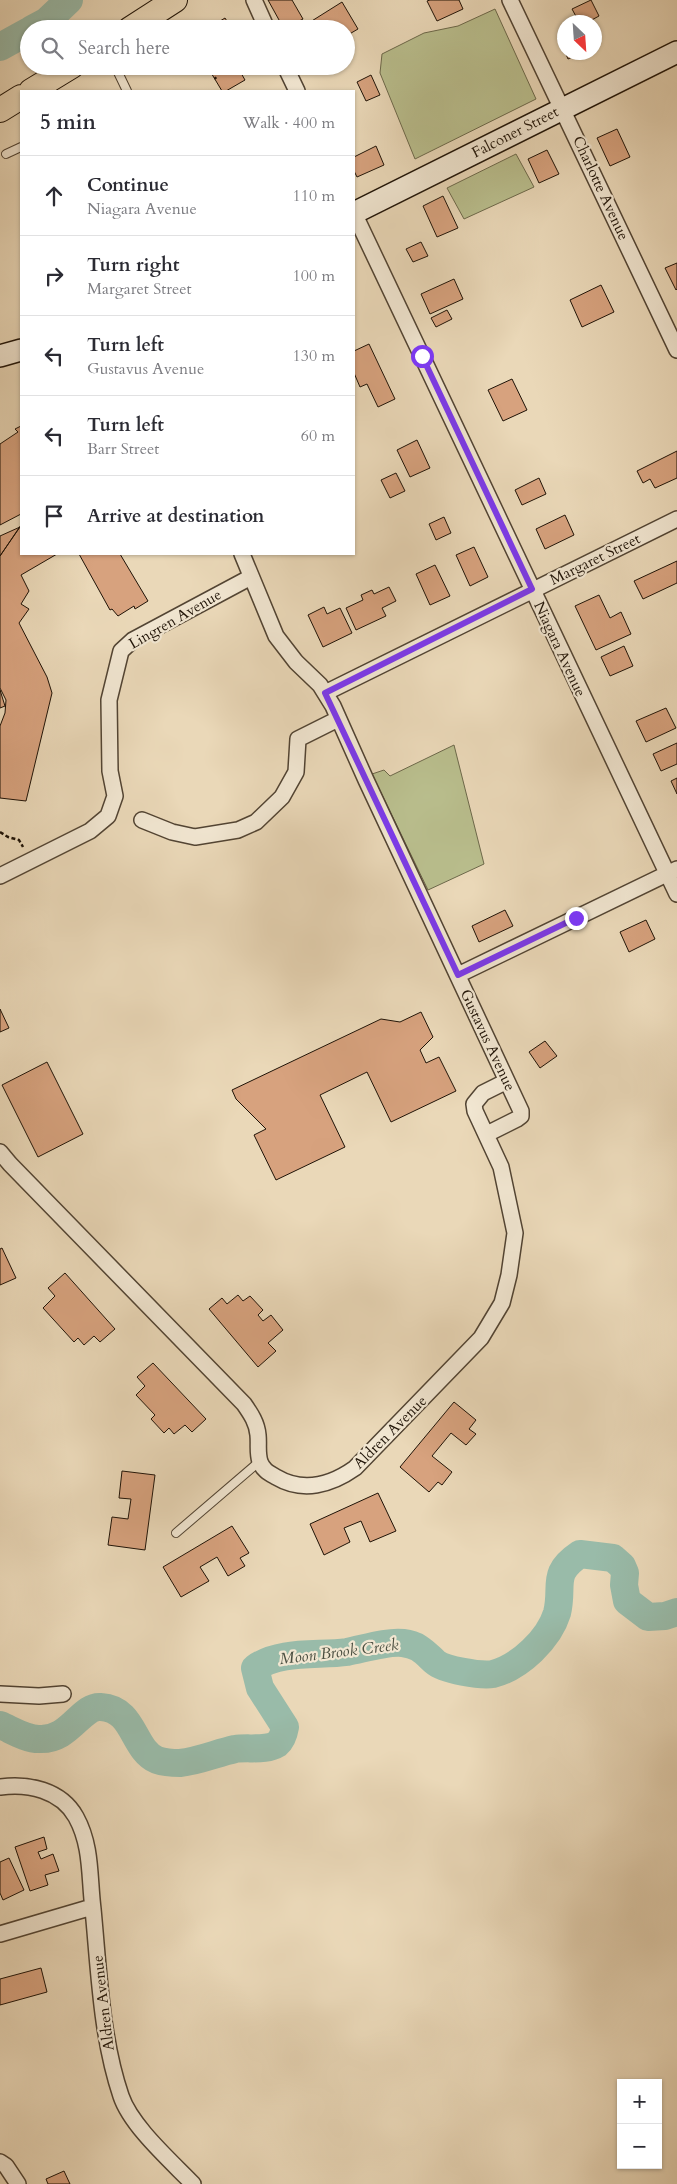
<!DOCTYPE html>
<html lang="en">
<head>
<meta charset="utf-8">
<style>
	:root { --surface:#fff; --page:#f2f2f3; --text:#2b2b33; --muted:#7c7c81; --line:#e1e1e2 }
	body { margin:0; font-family:Cardo,serif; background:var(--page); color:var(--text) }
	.controls { position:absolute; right:15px; bottom:15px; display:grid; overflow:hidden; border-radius:0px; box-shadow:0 1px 4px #0004 }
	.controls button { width:45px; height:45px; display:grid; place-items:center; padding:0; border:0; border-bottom:1px solid var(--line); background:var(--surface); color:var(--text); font:25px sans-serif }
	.compass { position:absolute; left:557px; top:15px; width:45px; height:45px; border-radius:50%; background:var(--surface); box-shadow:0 1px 4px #0004; rotate:155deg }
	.stop { position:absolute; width:15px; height:15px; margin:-11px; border:4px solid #7c3aed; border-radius:50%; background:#fff }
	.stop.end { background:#7c3aed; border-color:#fff; box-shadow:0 1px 5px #0008 }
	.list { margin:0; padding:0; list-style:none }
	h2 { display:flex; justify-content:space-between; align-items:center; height:65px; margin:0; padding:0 20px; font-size:21px }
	h2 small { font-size:16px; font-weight:400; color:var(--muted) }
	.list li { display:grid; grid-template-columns:32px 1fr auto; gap:15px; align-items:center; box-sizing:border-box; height:80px; padding:0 20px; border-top:1px solid var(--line) }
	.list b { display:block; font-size:19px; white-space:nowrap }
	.list p { margin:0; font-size:16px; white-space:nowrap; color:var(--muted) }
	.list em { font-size:16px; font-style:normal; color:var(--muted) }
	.icon { flex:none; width:28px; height:28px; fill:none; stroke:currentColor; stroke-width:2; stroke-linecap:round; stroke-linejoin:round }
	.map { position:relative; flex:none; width:677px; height:2184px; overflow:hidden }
	.search { position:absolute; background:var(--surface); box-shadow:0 1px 4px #0004; left:20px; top:20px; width:335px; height:55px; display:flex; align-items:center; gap:12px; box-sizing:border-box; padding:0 18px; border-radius:28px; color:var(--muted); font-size:19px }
	.panel { position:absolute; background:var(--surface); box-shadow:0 1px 4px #0004; left:20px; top:90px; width:335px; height:465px; border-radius:0px }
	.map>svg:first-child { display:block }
</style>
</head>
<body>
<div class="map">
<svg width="677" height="2184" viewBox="0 0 677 2184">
	<rect width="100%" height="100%" fill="#ead8b8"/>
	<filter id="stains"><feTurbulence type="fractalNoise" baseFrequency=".004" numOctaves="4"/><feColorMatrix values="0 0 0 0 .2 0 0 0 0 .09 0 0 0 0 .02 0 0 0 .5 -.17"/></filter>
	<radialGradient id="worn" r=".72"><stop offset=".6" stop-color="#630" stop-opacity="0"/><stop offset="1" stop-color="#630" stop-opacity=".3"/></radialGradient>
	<path fill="#b9be8d" stroke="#6c684a" d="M495,9L536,99L415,159L380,73L382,54L424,33L458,26Z
		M516,154L534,187L464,219L447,188Z
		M454,745L484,864L428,890L372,774L384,770L390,776Z"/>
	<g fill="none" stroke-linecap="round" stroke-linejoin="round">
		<path stroke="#99bba9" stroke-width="28" d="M32,29L47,21L69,0
			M0,47L29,31
			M0,1725C12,1730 26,1739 39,1739C70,1741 81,1705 101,1707C135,1709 132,1749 157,1760C163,1762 173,1763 180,1763C199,1761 217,1753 235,1749C248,1747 266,1751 277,1744C282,1740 284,1733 285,1727L260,1688L255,1668C280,1650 318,1656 347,1652C363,1649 388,1641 403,1643C419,1645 424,1652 435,1662C444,1670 481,1676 493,1674C520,1667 549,1639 557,1613C564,1585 550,1574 580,1554L613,1558L622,1566L625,1573L624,1585L627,1601L648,1617L665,1616L677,1612"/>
	</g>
	<path fill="#d7a27e" stroke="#1f1307" d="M268,0H292L303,19L284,29Z
		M430,0H459L463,9L437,21L427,1Z
		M591,0L599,16L588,22H579L572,9Z
		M342,2L358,29L346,36V29H299Z
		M225,18L232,29H207Z
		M564,34V51L558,37Z
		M565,52H583L568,59Z
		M207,66H237L245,80L226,91H222Z
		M371,75L380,95L366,101L357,82Z
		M617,129L630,157L610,166L597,138Z
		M376,146L384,165L357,177L354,171V157Z
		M547,150L559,174L539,183L528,159Z
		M443,196L458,228L437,237L423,206Z
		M421,242L428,256L413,262L406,249Z
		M677,263V289L676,290L665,268Z
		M454,279L463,299L430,314L421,294Z
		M601,285L614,312L582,327L570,300Z
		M447,310L452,319L436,327L431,318Z
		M369,344L395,399L378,407L367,384L360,387L354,373V351Z
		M512,379L527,410L503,421L488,390Z
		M21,426V514L0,525V444L18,432L15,429Z
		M417,440L430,468L410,477L397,450Z
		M677,451V478L655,488L650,479L643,483L637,471Z
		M396,473L405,491L390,498L381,480Z
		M539,478L546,494L522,505L515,490Z
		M565,515L574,535L545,549L536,529Z
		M444,517L451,533L436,540L429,524Z
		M21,525V554H57L21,575L29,591L21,604L29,609L19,623L47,677L52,693L26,801L0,798V726L5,713L6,700L0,688V556Z
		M20,527L0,556V536Z
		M474,547L488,577L470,586L456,555Z
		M79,554H120L148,601L135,609L134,606L118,616L112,609L110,610Z
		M677,561V583L643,599L634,581Z
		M435,565L450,596L430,605L416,574Z
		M389,587L396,601L382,608L386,616L356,630L346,608L363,600L361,595L372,590L374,594Z
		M599,595L610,618L621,612L631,634L596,650L575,606Z
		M324,607L327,614L340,608L352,633L323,647L308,615Z
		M624,646L633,666L610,676L601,657Z
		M0,690L5,706L0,708Z
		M666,708L676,728L646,742L636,721Z
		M677,743V764L661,771L653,754Z
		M677,778V794L671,781Z
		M505,910L513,926L479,942L472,926Z
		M646,920L655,939L629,952L620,932Z
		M0,1009L9,1028L0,1032Z
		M421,1012L433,1037L420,1050L426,1063L439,1057L456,1091L391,1122L367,1072L320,1095L345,1147L276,1180L254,1135L266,1129L236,1099L232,1090L381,1019L400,1022Z
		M545,1041L557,1056L540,1068L529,1052Z
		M47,1062L83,1134L38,1157L2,1085Z
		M2,1248L16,1278L0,1285V1249Z
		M65,1273L115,1329L100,1342L94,1336L84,1345L78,1338L74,1342L43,1308L55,1296L48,1288Z
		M238,1295L243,1301L250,1296L263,1310L258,1315L263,1321L271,1315L283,1330L268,1343L276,1351L258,1367L209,1309L222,1298L227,1304Z
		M153,1363L206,1419L192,1432L185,1425L174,1434L169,1428L164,1433L151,1419L155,1415L136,1395L145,1386L137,1377Z
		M454,1402L476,1420L469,1429L476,1434L466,1445L451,1433L432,1456L452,1472L442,1485L438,1482L429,1492L400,1467Z
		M122,1471L155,1475L145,1550L108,1545L112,1517L128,1519L131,1499L119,1498Z
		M378,1493L396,1531L370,1542L361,1521L344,1528L350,1542L324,1555L310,1524Z
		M232,1526L249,1553L240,1558L245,1566L228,1576L217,1557L200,1567L209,1581L181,1597L163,1567Z
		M44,1837L47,1849L38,1852L41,1859L53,1854L59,1871L45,1875L48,1885L30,1891L15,1847Z
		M9,1858L24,1890L3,1900L0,1893V1862Z
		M41,1968L47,1992L0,2005V1979Z
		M64,2171L70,2184H48L46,2179Z"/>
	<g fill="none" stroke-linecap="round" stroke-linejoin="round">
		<defs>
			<path id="lane" d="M115,66L127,91
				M6,154L21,147
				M176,1533L260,1461"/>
			<path id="street" d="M254,0L267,29
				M510,0L677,350
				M285,66L297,91
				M354,213L677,894
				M242,554L276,636L296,662L320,685L333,706L366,780L521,1111V1116L517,1119L487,1134
				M325,693L677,519
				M142,820L172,832L195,837L238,830L256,822L282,797L296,772L298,739L338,719
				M0,876L90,831L108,816L115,796L110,771L109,700L121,651L133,640L251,577
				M458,975L677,869
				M0,1152L10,1164L244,1404C251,1414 257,1423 258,1435C259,1445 257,1452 260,1462C263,1470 269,1473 276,1477C303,1493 331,1485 355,1468L481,1338L502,1303L509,1275L515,1233L501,1167L475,1111L474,1104L483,1093L507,1081
				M0,1694L39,1696L63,1694
				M0,1787C28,1783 61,1790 76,1817C92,1846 89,1877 93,1909C99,1971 101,2037 121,2096C131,2126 171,2161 193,2184
				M0,1934L92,1907
				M0,2162L6,2166L18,2184"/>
			<path id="secondary" d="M354,213L677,52
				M0,356L21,350"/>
			<path id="primary" d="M130,29L175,0
				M31,91L72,66
				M0,110L21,97"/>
		</defs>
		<use href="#lane" stroke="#524433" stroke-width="10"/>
		<use href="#street" stroke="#524433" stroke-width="18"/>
		<use href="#secondary" stroke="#1f1307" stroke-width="24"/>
		<use href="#primary" stroke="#1f1307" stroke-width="26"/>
		<path stroke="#1f1307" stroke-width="2.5" stroke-dasharray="4 2.5" stroke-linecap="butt" d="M181,22L185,29
			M208,66L216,79
			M0,832L8,837L19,840L23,847"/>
		<use href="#lane" stroke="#f1e6d1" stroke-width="8"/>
		<use href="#street" stroke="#f1e6d1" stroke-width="15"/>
		<use href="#secondary" stroke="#f1e6d1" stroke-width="21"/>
		<use href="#primary" stroke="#ead8b8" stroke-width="24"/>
	</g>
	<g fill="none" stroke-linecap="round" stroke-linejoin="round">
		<path stroke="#7c3aed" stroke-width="6" d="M422,356L532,589L325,693L458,975L576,918"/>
	</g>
	<g text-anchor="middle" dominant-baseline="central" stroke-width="4.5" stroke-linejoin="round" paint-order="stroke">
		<g font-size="15" fill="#1f1307" stroke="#f1e6d1">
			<text transform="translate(515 132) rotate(-27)">Falconer Street</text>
			<text transform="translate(601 188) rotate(65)">Charlotte Avenue</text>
			<text transform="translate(595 559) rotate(-26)">Margaret Street</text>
			<text transform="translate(175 619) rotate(-30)">Lingren Avenue</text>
			<text transform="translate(560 649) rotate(65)">Niagara Avenue</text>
			<text transform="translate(488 1040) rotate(65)">Gustavus Avenue</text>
			<text transform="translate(390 1432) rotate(-45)">Aldren Avenue</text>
			<text transform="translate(103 2003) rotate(-97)">Aldren Avenue</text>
		</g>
		<g font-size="16" font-style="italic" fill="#4a4e40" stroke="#f1e6d1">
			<text transform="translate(339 1652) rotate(-7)">Moon Brook Creek</text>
		</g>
	</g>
	<rect width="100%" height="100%" filter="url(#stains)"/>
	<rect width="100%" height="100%" fill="url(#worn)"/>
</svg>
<div class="controls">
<button>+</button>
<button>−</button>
</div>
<svg class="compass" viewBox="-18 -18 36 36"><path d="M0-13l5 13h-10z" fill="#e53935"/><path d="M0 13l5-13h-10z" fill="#7c7c81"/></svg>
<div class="stop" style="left:422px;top:356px"></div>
<div class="stop end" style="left:576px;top:918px"></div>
<div class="search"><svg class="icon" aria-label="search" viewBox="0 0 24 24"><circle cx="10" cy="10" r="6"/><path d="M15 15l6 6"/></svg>Search here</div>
<section class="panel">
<h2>5 min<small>Walk · 400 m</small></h2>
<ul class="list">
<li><svg class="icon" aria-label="ahead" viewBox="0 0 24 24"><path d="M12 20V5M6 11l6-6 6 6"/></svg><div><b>Continue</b><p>Niagara Avenue</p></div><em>110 m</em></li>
<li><svg class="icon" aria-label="right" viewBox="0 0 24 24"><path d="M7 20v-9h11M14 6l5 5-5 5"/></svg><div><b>Turn right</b><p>Margaret Street</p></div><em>100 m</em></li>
<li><svg class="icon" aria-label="left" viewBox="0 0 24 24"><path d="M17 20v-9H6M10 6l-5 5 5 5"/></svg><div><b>Turn left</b><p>Gustavus Avenue</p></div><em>130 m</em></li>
<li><svg class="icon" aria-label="left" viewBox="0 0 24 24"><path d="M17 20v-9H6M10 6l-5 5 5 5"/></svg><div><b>Turn left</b><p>Barr Street</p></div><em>60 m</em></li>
<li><svg class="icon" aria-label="arrive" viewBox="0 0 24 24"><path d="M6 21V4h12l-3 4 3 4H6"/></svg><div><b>Arrive at destination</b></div></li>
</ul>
</section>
</div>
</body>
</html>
